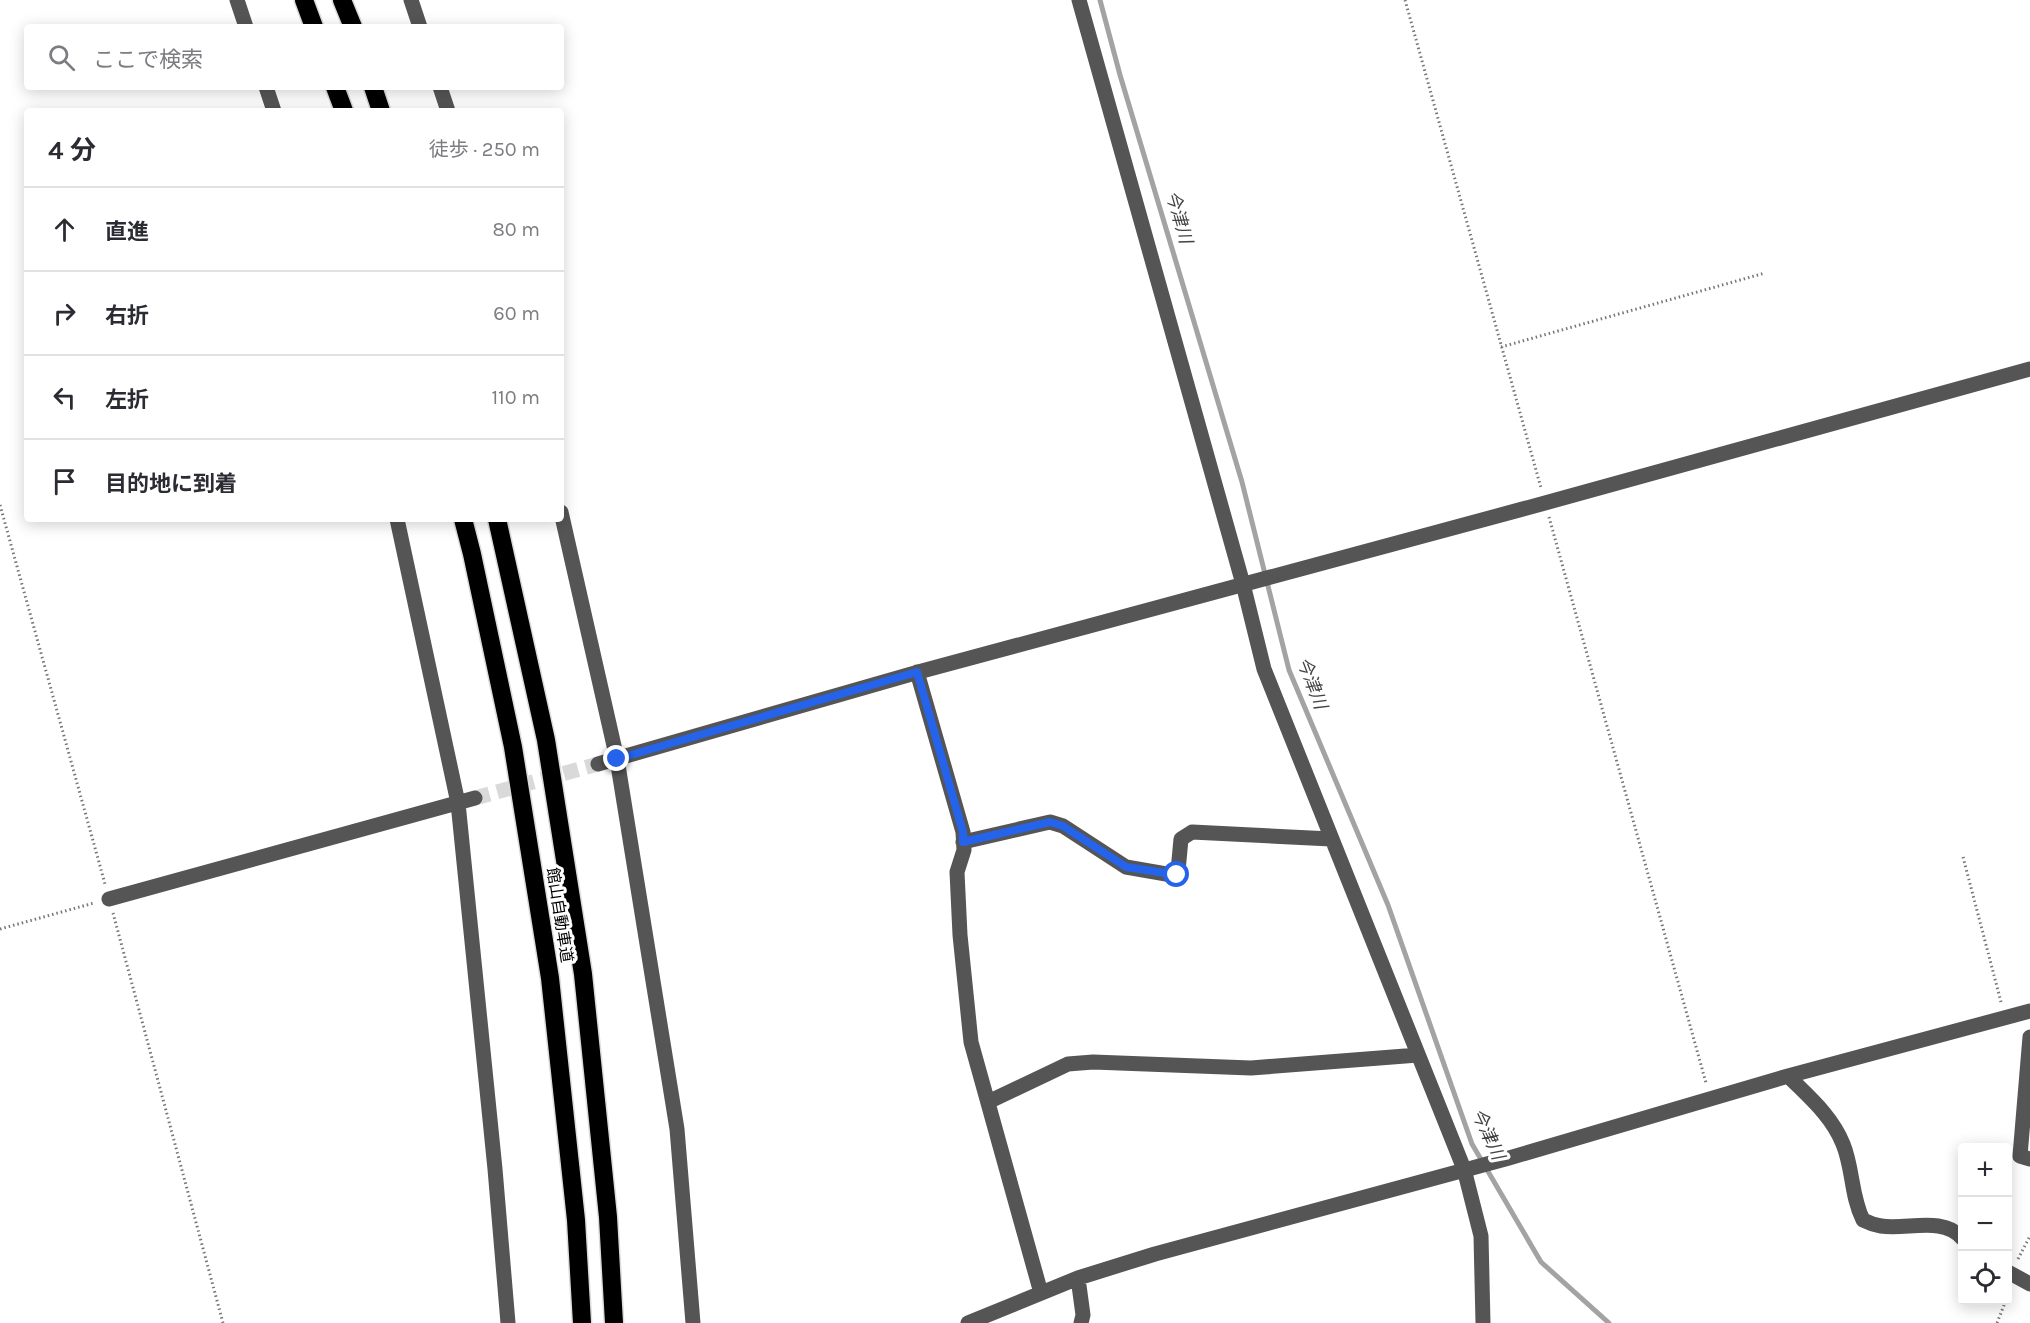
<!DOCTYPE html>
<html lang="ja">
<head>
<meta charset="utf-8">
<style>
	:root { --surface:#fff; --page:#f2f2f3; --text:#2b2b33; --muted:#7c7c81; --line:#e1e1e2 }
	body { margin:0; font-family:Karla,"Noto Sans JP",sans-serif; background:var(--page); color:var(--text) }
	.controls { position:absolute; right:18px; bottom:18px; display:grid; overflow:hidden; border-radius:6px; box-shadow:0 3px 15px #0003 }
	.controls button { width:54px; height:54px; display:grid; place-items:center; padding:0; border:0; border-bottom:2px solid var(--line); background:var(--surface); color:var(--text); font:30px sans-serif }
	.stop { position:absolute; width:18px; height:18px; margin:-14px; border:4px solid #2563eb; border-radius:50%; background:#fff }
	.stop.end { background:#2563eb; border-color:#fff; box-shadow:0 2px 6px #0008 }
	.list { margin:0; padding:0; list-style:none }
	h2 { display:flex; justify-content:space-between; align-items:center; height:78px; margin:0; padding:0 24px; font-size:26px }
	h2 small { font-size:20px; font-weight:400; color:var(--muted) }
	.list li { display:grid; grid-template-columns:39px 1fr auto; gap:18px; align-items:center; box-sizing:border-box; height:84px; padding:0 24px; border-top:2px solid var(--line) }
	.list b { display:block; font-size:22px; white-space:nowrap }
	.list em { font-size:20px; font-style:normal; color:var(--muted) }
	.icon { flex:none; width:33px; height:33px; fill:none; stroke:currentColor; stroke-width:2; stroke-linecap:round; stroke-linejoin:round }
	.map { position:relative; flex:none; width:2030px; height:1323px; overflow:hidden }
	.search { position:absolute; background:var(--surface); box-shadow:0 3px 15px #0003; left:24px; top:24px; width:540px; height:66px; display:flex; align-items:center; gap:15px; box-sizing:border-box; padding:0 21px; border-radius:6px; color:var(--muted); font-size:22px }
	.panel { position:absolute; background:var(--surface); box-shadow:0 3px 15px #0003; left:24px; top:108px; width:540px; height:414px; border-radius:6px }
	.map>svg:first-child { display:block }
</style>
</head>
<body>
<div class="map">
<svg width="2030" height="1323" viewBox="0 0 2030 1323">
	<rect width="100%" height="100%" fill="#fff"/>
	<g fill="none" stroke-linecap="round" stroke-linejoin="round">
		<path stroke="#a3a3a3" stroke-width="5" d="M1100,0L1120,75L1242,482L1289,670L1388,905L1472,1144L1541,1262L1609,1323"/>
		<path stroke="#d9d9d9" stroke-width="15" stroke-dasharray="15 8" stroke-linecap="butt" d="M475,798L598,764"/>
		<defs>
			<path id="highway" d="M304,0L314,27
				M342,0L353,27
				M335,87L344,111
				M373,87L381,111
				M463,519L472,554L513,747L550,978L576,1220L582,1323
				M497,519L546,740L583,974L608,1217L614,1323"/>
		</defs>
		<use href="#highway" stroke="#dbdbdb" stroke-width="21"/>
		<path stroke="#777" stroke-width="3" stroke-dasharray="1.5 3" stroke-linecap="butt" d="M1405,0L1541,488
			M1501,347L1765,273
			M0,505L105,884
			M1549,517L1706,1083
			M1963,857L2001,1002
			M113,913L223,1323
			M0,929L94,903
			M2018,1259L2030,1236
			M1997,1323L2006,1300"/>
		<path stroke="#555" stroke-width="15" d="M237,0L246,27
			M411,0L420,27
			M1079,0L1243,584L1264,669L1464,1169L1481,1236L1483,1323
			M266,87L274,111
			M440,87L448,111
			M561,512L617,759L677,1129L693,1323
			M397,519L458,803L495,1169L508,1323
			M917,672L963,832L964,850L957,872L960,935L971,1042L1041,1293
			M598,764L922,671L1545,503L2030,369
			M963,842L1050,822L1063,826L1126,867L1172,875H1177L1178,871L1181,839L1192,832L1331,839
			M109,899L475,798
			M2030,1037L2020,1156L2030,1159
			M1788,1076C1809,1097 1832,1116 1843,1144C1853,1168 1851,1196 1863,1220C1869,1223 1875,1225 1881,1226C1907,1230 1943,1216 1962,1238
			M988,1102L1068,1064L1093,1062L1251,1068L1418,1055
			M2008,1272L2030,1284
			M1078,1278L1083,1315L1081,1323
			M968,1323L1078,1278L1155,1254L1509,1158L1788,1076L2030,1011"/>
		<use href="#highway" stroke="#000" stroke-width="18"/>
	</g>
	<g fill="none" stroke-linecap="round" stroke-linejoin="round">
		<path stroke="#2563eb" stroke-width="8" d="M617,759L917,672L963,832V842L1050,822L1063,826L1126,867L1177,875"/>
	</g>
	<g text-anchor="middle" dominant-baseline="central" stroke-width="6" stroke-linejoin="round" paint-order="stroke">
		<g font-size="16" fill="#000" stroke="#fff">
			<text transform="translate(560 915) rotate(81)">館山自動車道</text>
		</g>
		<g font-size="18" font-style="italic" fill="#444" stroke="#fff">
			<text transform="translate(1179 217) rotate(74)">今津川</text>
			<text transform="translate(1312 683) rotate(69)">今津川</text>
			<text transform="translate(1488 1134) rotate(65)">今津川</text>
		</g>
	</g>
</svg>
<div class="controls">
<button>+</button>
<button>−</button>
<button><svg class="icon" aria-label="locate" viewBox="0 0 24 24"><circle cx="12" cy="12" r="6"/><path d="M12 2v4M12 18v4M2 12h4M18 12h4"/></svg></button>
</div>
<div class="stop" style="left:1177px;top:875px"></div>
<div class="stop end" style="left:617px;top:759px"></div>
<div class="search"><svg class="icon" aria-label="search" viewBox="0 0 24 24"><circle cx="10" cy="10" r="6"/><path d="M15 15l6 6"/></svg>ここで検索</div>
<section class="panel">
<h2>4 分<small>徒歩 · 250 m</small></h2>
<ul class="list">
<li><svg class="icon" aria-label="ahead" viewBox="0 0 24 24"><path d="M12 20V5M6 11l6-6 6 6"/></svg><div><b>直進</b></div><em>80 m</em></li>
<li><svg class="icon" aria-label="right" viewBox="0 0 24 24"><path d="M7 20v-9h11M14 6l5 5-5 5"/></svg><div><b>右折</b></div><em>60 m</em></li>
<li><svg class="icon" aria-label="left" viewBox="0 0 24 24"><path d="M17 20v-9H6M10 6l-5 5 5 5"/></svg><div><b>左折</b></div><em>110 m</em></li>
<li><svg class="icon" aria-label="arrive" viewBox="0 0 24 24"><path d="M6 21V4h12l-3 4 3 4H6"/></svg><div><b>目的地に到着</b></div></li>
</ul>
</section>
</div>
</body>
</html>
